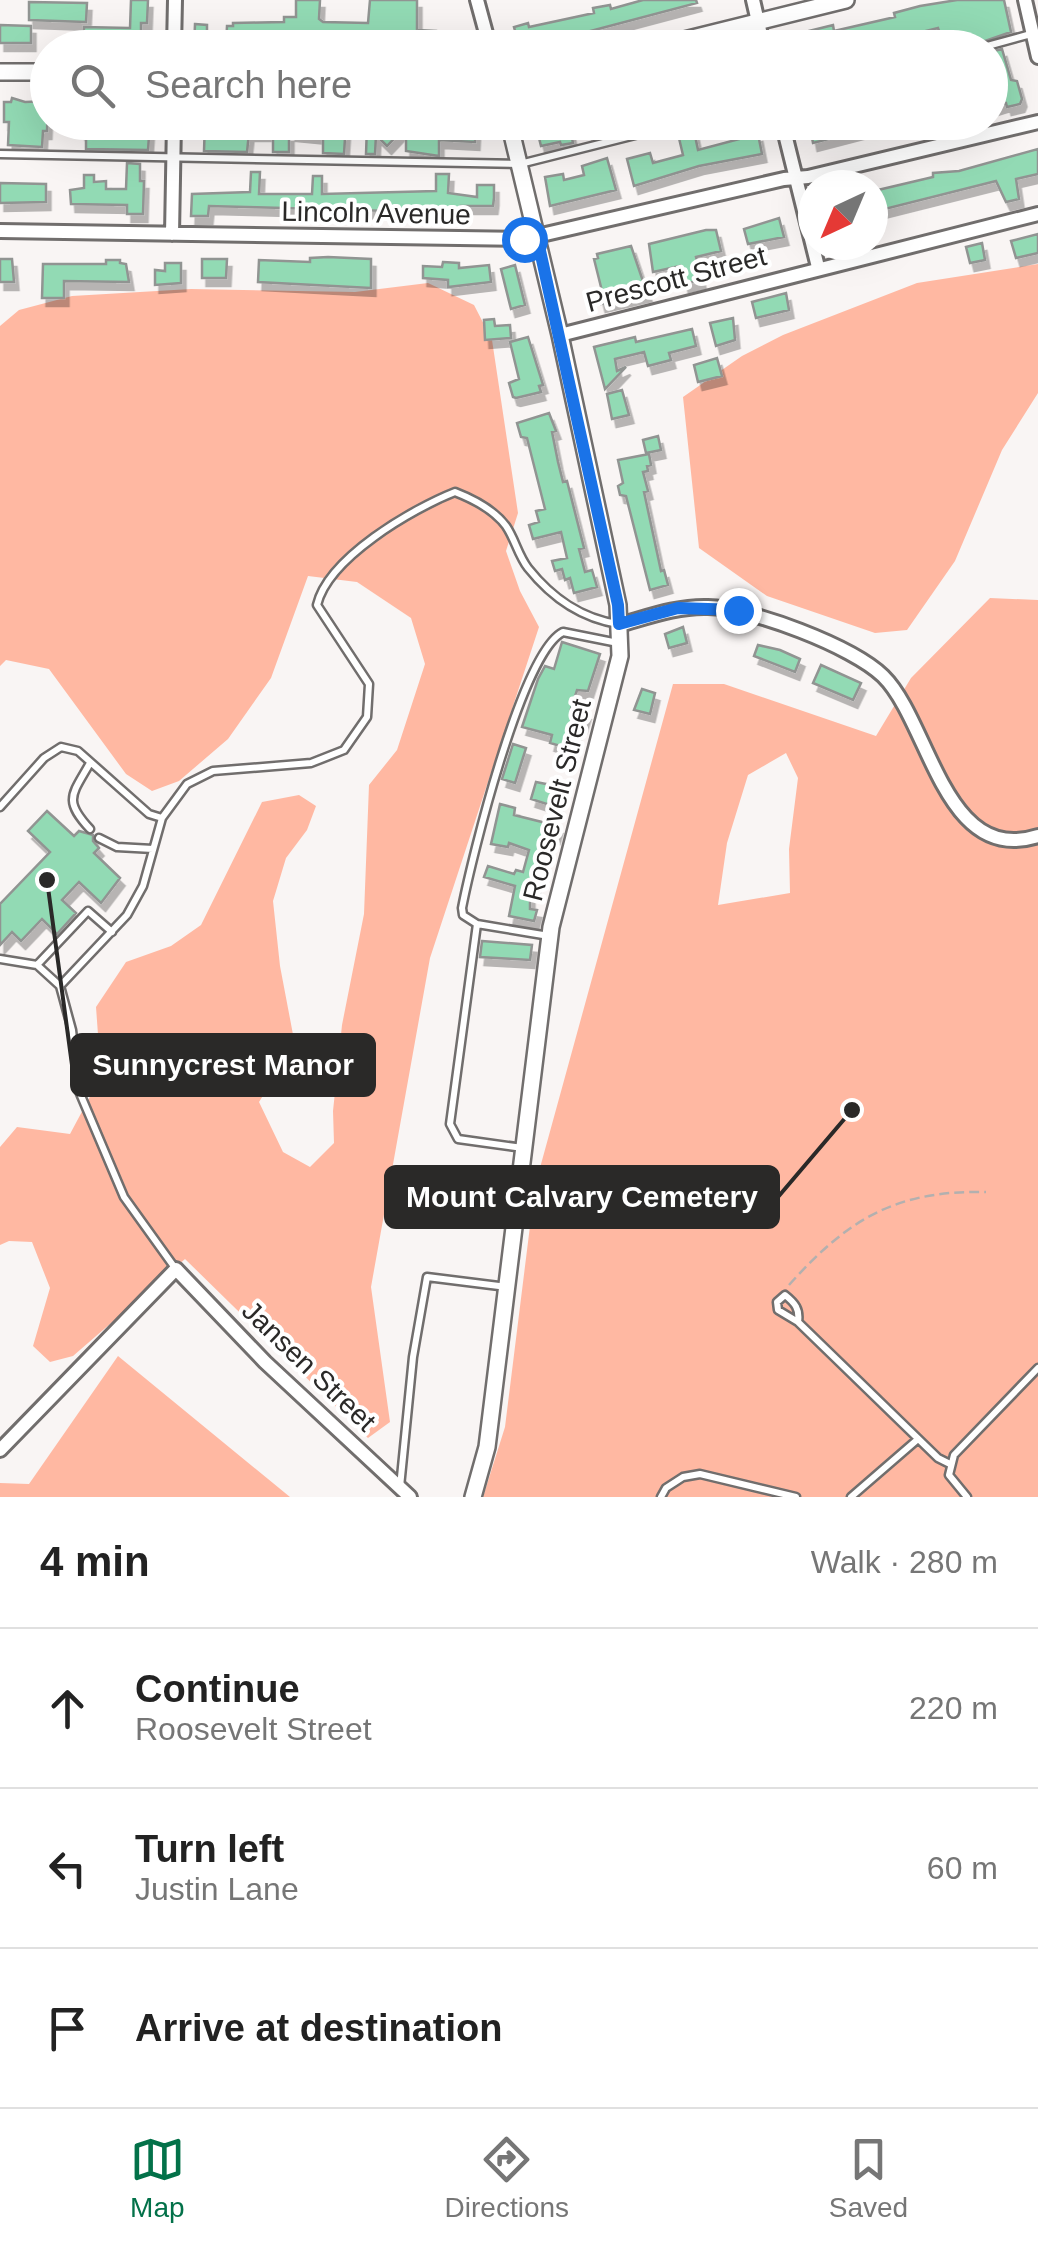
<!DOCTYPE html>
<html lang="en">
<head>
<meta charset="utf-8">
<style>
	:root { --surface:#fff; --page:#f6f6f6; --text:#222; --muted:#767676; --line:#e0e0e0; --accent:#037149 }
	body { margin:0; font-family:Arial,sans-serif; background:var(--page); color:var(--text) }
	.compass { position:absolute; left:798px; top:170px; width:90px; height:90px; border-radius:50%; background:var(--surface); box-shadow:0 10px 40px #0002; rotate:224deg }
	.stop { position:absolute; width:30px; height:30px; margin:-22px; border:8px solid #1a73e8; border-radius:50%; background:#fff }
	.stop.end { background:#1a73e8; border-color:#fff; box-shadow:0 2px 10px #0008 }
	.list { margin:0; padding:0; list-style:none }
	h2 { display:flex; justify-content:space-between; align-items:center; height:130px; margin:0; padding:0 40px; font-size:42px }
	h2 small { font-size:32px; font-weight:400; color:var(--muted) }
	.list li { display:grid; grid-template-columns:65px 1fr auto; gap:30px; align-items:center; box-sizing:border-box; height:160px; padding:0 40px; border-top:2px solid var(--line) }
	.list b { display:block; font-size:38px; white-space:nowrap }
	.list p { margin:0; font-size:32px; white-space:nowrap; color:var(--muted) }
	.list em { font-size:32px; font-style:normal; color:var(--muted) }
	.icon { flex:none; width:55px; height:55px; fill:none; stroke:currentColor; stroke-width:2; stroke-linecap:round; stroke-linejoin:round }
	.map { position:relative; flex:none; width:1038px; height:1497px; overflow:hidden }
	.search { position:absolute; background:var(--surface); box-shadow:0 10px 40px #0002; left:30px; right:30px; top:30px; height:110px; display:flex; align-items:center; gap:25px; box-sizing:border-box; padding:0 35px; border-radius:55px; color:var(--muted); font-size:38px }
	.sheet { height:610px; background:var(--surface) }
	nav { display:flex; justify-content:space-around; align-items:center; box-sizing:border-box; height:140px; border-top:2px solid var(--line); background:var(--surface); font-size:28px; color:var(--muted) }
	nav a { display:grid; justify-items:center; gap:5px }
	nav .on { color:var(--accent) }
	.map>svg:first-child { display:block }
</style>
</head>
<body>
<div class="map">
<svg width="1038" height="1497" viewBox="0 0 1038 1497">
	<defs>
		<filter id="shadow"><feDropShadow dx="4.5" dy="8" stdDeviation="0" flood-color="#0004"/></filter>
	</defs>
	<rect width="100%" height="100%" fill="#f9f5f4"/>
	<path fill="#ffb8a2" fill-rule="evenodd" d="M1038,264V393L1002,450L955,561L907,630L875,633L767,596L699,548L683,397L742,356L783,335L917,283Z
		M428,283L474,305L492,340L518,513L506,551L520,591L539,627L430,958L371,1287L390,1422L368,1438L185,1259L73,1356L50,1362L33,1346L50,1288L32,1242L9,1241L0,1245V1147L17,1127L70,1134L101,1076L96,1007L126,962L171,946L201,925L262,802L299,795L316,806L307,830L286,858L273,901L280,966L295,1045L259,1102L283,1152L310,1167L334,1143L333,1111L342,1025L364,914L369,785L397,750L425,664L411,618L357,582L308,576L271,678L228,739L179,781L152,791L126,774L49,669L6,660L0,666V326L19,310L72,296L191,289L355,292Z
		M990,598L1038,600V1497H483L505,1427L535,1186L673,684H724L876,736L911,678ZM786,753L798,778L789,849L790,893L718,905L727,843L748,775Z
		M118,1356L290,1497H0V1483L29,1484Z"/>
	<path fill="#92dab4" stroke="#919492" stroke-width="2.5" filter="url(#shadow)" d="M131,0H148L147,23H141V46L83,45L84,27L130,28Z
		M296,0H320L319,19L323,22L368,23L370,0H417V30L436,31V34H443L442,48L226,45L227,26H233V23L284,22V17H296Z
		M643,0H696L697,3L583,33L562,35L534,44L535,48H520L514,27L528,23L529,27L594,13L593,8L610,5L611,9Z
		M957,0H1004L1011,32L965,48H945L938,28L918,33L921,48H783V43L810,37L809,31L833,25L834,31L895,17L894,13L920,6Z
		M29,2L87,3L86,22L29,20Z
		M195,24L207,25V48H194Z
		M0,25L31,26V43H0Z
		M1002,49L1011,80L1017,81L1022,99L1020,104L1007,107L1006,103L990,108V52Z
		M12,98L25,102L48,101L47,131H43L42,147L8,145L9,122H4V102H11Z
		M82,122H150L148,150L86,149V132H81Z
		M205,122H266L267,133H249L247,152L204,151Z
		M293,122H346L344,154L323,153V136L291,133Z
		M363,122H476L475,142L439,140V156L406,151V126L387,146L376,135L375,154H366L367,126Z
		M535,122H553L556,132L570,129L573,143L561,145L560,142L541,146Z
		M603,122L607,135L592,139L588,124Z
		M809,122H882V125L813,143Z
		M694,131L698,150L758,134L762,154L699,166L634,186L627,159L650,153L653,163L683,155L678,134Z
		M273,134H289V152H273Z
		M1038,149V174L1016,179L1019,199L1006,202L996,181L873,212V195L879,194L878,190L933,177V173L959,171Z
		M607,158L616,190L550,206L545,177L563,174L564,180L584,175L582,166Z
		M127,163L140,164V181H144L143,214H127V205L71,204L70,190L84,188V175H94V182L106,181V189H126Z
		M251,172H260L259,194H312L313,176H322V194L436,191V174H449L448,193L477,197V185H494V198L493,206H461V213L209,206L208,216H191L192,194L250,192Z
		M0,183L46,184V202L0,203Z
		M779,218L784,237L748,244L744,229Z
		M706,230H716L721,251L696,257L701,280L684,284L680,266L653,272L649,244Z
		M1038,234V253L1016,258L1011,241Z
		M982,243L985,260L970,263L966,247Z
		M631,246L647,293L601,304L597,288L601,287L594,259L598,258L597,254Z
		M328,257L371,259V288L258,282L259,260L310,262V258Z
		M0,259H12L14,282H0Z
		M202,259H227L226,278H202Z
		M106,260H120V263L126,264L129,282L64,281V298H42L43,264H106Z
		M443,262L459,263V268L489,265L491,282L448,287V280L423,278V266L442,267Z
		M165,263H181V283L155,285V270L165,271Z
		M515,265L525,305L511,309L501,269Z
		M786,293L789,310L756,318L752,302Z
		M733,318L735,340L716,346L710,323Z
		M494,319L495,326L510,325L511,338L485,340L484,320Z
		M692,329L696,346L669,353L671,360L648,366L644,352L615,359L617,371L626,367L605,389L594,347L635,337L636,342Z
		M528,337L543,385L539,386L541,392L516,398L513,397L509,383L519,379L510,342Z
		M717,358L722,376L698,382L694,365Z
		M622,390L629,415L612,419L607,394Z
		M549,413L556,431L552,432L558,462L563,482L567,481L584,548L579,549L585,572L592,570L597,587L574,593L570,578L565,580L562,569L555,571L552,561L567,558L561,532L533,539L529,525L539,522L536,511L545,509L527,438L521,437L517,423Z
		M658,436L661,450L646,453L643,440Z
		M649,454L651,465L647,466L648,471L643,472L648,491L644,492L661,571L664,570L668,585L650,590L626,496L620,495L618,486L623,483L618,460Z
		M683,627L687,643L669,648L665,634Z
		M562,642L600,654L588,691L577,690L571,709L586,712L582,725L578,724L573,745L569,744L567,748L550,743L552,735L522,727L538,679L545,666L554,669Z
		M758,645L780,650L800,659L795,672L754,656Z
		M821,665L861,683L853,700L813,683Z
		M642,689L655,693L650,714L634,710Z
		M513,744L526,748L515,783L502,779Z
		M536,782L556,786L554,793L560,795L556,807L531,799Z
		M500,804L515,808L514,815L558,826L555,836L546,834L541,852L547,853L544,863H541L534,890L530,889V909L537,910L534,921L509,916L515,886L484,877L488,866L514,874L516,870L523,872L529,850L509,843L508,847L491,844Z
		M47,811L74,836L79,831L93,835V841L99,848L94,853L120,878L101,903L79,882L62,900L76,913L57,934L42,919L21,941L12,932L0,945V904L50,852L28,831Z
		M482,941L532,945L530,960L480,957Z"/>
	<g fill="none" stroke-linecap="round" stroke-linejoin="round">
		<defs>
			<path id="service" d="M980,48L1031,34
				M0,154L520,164L687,122
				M90,763C72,795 63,800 90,829
				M0,807L44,758L61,747L78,751L149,814L162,818
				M99,838L117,847L153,849
				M477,924L549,936
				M112,932L88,911L37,965L60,986L72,1030L79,1091L124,1197L175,1268
				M0,959L37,965
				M60,986L127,915L143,886L162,818L187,784L213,771L311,763L344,750L367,717L369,684L317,605C328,558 412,509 455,492C473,499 494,510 506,526C515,539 518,555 528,568C552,598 580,618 618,624
				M523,1148L458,1139L450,1124L477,924L463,915L462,908C472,857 522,652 563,632L618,643
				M798,1322C800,1309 795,1303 785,1295L777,1302L778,1310L798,1322L938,1458L950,1464
				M400,1487L413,1357L427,1277L507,1287
				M661,1497L666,1488L683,1477L700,1474L796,1497
				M851,1497L918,1439
				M967,1497L949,1475L954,1455L1038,1368"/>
			<path id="minor" d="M477,0L490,48
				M753,0L764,48
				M1025,0L1038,57
				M174,48L175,0
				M782,122L818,267
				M0,231L524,239L784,179L808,177L1038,122
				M172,234L174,122
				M560,335L1038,214
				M619,625C648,617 677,606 708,607C751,608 852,646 883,676C930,722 944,866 1038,836
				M0,1450L176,1269L265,1362L410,1497"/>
			<path id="tertiary" d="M652,48L846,0
				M0,72H48
				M473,1497L487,1447L551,927L620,656L618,605L560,335L509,122"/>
		</defs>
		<use href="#service" stroke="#716e6d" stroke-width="11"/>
		<use href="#minor" stroke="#716e6d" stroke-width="18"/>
		<use href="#tertiary" stroke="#716e6d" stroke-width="20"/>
		<path stroke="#b3b0af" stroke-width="2.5" stroke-dasharray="10 5" stroke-linecap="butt" d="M789,1285C848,1219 896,1190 986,1192"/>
		<use href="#service" stroke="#fff" stroke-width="6"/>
		<use href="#minor" stroke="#fff" stroke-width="12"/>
		<use href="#tertiary" stroke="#fff" stroke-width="15"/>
	</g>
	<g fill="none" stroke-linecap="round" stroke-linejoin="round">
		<path stroke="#1a73e8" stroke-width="12" d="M524,239L537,237L618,605L619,624L678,608L738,610"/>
	</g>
	<g text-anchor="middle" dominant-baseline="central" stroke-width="8" stroke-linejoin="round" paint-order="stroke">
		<g font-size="28" fill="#2a2928" stroke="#fff">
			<text transform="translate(376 213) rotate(1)">Lincoln Avenue</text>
			<text transform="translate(676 279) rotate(-15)">Prescott Street</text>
			<text transform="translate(557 800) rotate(-76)">Roosevelt Street</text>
			<text transform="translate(309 1366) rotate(44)">Jansen Street</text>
		</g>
	</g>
	<path fill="none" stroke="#2a2928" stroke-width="4" d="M47 880L72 1065M852 1110L778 1197"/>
	<g fill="#2a2928" stroke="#fff" stroke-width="4">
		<circle cx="47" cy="880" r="10"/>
		<circle cx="852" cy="1110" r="10"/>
	</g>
	<g fill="#2a2928" stroke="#2a2928" stroke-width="4">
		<rect x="72" y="1035" width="302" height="60" rx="10"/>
		<rect x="386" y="1167" width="392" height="60" rx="10"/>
	</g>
	<g font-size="30" text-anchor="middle" font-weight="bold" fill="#fff">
		<text x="223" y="1075">Sunnycrest Manor</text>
		<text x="582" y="1207">Mount Calvary Cemetery</text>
	</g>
</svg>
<svg class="compass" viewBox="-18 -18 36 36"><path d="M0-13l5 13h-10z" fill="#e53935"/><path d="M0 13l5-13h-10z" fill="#767676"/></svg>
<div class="stop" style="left:524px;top:239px"></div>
<div class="stop end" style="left:738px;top:610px"></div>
<div class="search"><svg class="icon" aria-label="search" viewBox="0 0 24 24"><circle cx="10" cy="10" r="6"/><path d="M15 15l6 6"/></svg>Search here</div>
</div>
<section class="sheet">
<h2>4 min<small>Walk · 280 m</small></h2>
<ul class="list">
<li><svg class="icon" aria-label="ahead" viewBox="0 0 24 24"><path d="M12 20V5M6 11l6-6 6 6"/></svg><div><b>Continue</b><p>Roosevelt Street</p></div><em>220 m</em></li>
<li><svg class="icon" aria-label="left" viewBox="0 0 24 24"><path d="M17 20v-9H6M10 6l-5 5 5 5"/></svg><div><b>Turn left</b><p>Justin Lane</p></div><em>60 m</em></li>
<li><svg class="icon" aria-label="arrive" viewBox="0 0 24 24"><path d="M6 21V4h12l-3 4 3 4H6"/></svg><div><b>Arrive at destination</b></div></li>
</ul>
</section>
<nav>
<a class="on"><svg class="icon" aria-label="map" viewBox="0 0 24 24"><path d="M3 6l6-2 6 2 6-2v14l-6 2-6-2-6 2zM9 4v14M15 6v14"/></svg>Map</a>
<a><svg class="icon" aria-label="directions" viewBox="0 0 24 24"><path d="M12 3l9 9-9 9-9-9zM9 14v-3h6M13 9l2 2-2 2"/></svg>Directions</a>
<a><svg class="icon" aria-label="saved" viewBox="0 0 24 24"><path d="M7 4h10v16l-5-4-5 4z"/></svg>Saved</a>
</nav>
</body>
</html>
